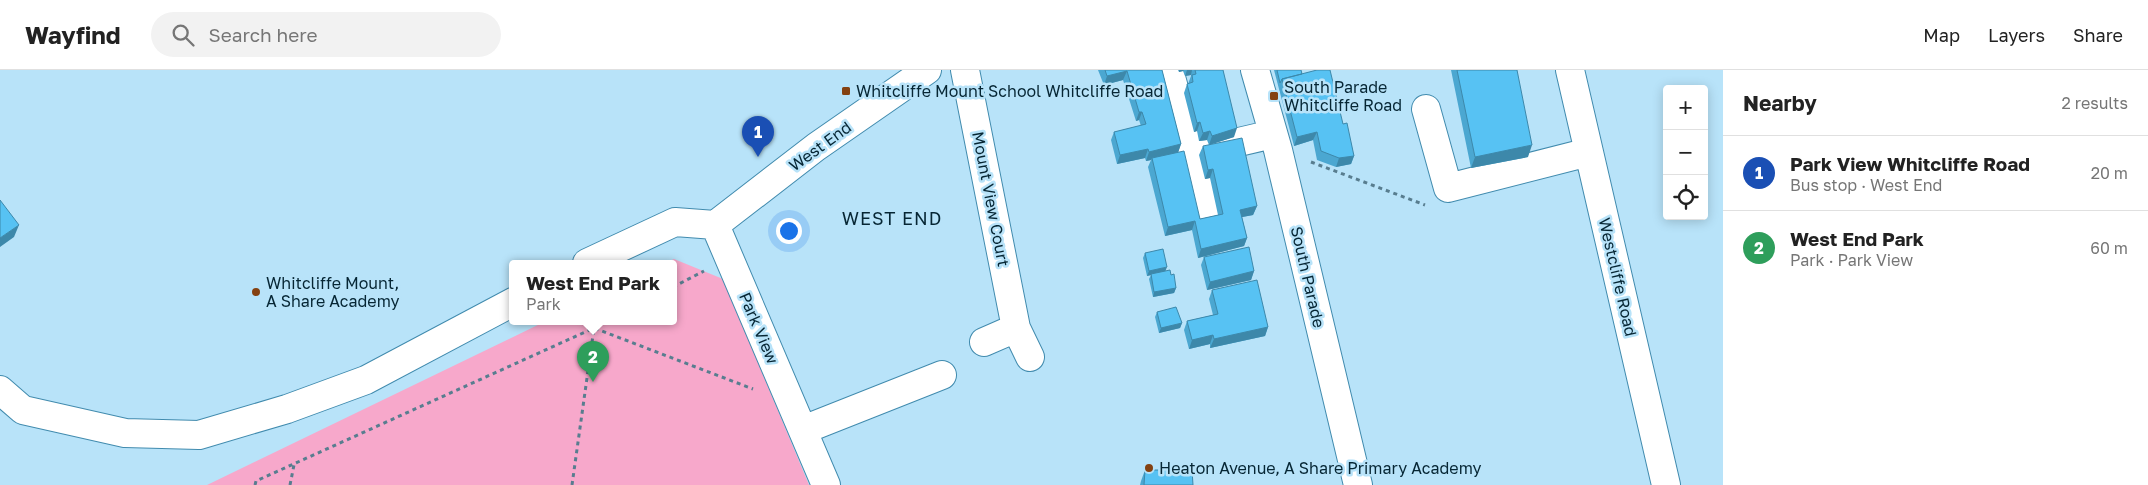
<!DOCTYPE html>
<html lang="en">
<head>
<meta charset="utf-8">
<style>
	:root { --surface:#fff; --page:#f2f2f2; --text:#222; --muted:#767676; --line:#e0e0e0; --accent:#db2777 }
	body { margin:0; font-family:"Golos Text",sans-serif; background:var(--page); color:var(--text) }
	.controls { position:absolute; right:15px; top:15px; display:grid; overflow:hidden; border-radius:5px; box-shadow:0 2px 12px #0003 }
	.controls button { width:45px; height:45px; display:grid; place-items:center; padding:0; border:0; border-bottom:1px solid var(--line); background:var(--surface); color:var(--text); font:25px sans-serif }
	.you { position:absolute; left:788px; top:160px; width:18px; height:18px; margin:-12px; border:4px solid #fff; border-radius:50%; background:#1a73e8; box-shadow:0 0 0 8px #1a73e833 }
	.badge { display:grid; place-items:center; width:32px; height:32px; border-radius:50%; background:var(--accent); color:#fff; font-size:16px; font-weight:700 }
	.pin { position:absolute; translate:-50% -41px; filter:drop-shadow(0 1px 2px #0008) }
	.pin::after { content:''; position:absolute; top:26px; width:18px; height:15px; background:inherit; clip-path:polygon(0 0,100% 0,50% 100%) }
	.popup { position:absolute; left:509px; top:190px; width:168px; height:65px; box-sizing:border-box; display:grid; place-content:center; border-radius:5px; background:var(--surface); filter:drop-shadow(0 1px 4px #0005); font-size:16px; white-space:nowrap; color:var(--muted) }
	.popup b { font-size:19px; color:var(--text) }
	.popup::after { content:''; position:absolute; left:50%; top:100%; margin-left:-10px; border:10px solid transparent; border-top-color:var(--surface) }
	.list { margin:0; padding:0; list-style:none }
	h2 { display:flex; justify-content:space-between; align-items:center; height:65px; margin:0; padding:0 20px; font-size:21px }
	h2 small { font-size:16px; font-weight:400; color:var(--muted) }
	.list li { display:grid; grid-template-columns:32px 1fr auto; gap:15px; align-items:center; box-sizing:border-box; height:75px; padding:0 20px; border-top:1px solid var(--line) }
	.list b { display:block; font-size:19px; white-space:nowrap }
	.list p { margin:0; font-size:16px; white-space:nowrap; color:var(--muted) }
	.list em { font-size:16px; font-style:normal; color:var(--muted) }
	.icon { flex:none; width:28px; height:28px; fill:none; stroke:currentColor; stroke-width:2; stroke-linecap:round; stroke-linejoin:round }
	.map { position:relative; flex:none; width:1723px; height:415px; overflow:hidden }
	header { display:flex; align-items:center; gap:30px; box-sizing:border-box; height:70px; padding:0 25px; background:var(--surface); border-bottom:1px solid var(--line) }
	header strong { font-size:24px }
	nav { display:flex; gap:28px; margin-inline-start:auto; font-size:18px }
	.search { width:350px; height:45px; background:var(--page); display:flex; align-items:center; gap:12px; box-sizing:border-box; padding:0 18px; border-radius:28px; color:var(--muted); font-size:19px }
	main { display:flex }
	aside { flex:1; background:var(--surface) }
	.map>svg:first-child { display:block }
</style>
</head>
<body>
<header>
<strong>Wayfind</strong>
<div class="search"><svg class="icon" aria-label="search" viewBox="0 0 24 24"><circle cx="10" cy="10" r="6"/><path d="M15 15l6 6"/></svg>Search here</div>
<nav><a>Map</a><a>Layers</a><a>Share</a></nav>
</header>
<main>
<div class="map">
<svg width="1723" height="415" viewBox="0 0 1723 415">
	<rect width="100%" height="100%" fill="#b8e3f9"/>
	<path fill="#f7a8cb" d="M674,189L723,209L809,415H207L546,251H673V193H665Z"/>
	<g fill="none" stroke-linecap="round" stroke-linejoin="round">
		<defs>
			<path id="minor" d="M965,0L1016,258L1030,287
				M1169,0L1192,83L1273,64
				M1255,0L1278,80L1358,415
				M1570,0L1666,415
				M1426,39L1448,118L1589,82
				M1192,83L1208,148
				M715,155L826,415
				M715,155L816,77L927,0
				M587,193L675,152L715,155
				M984,272L1016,258
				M0,320L23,340L125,363L199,365L287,339L366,310L513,232
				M803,360L942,305"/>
		</defs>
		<use href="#minor" stroke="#418bae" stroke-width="30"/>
		<path stroke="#587d8f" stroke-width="3" stroke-dasharray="4 4" stroke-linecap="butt" d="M1311,92L1425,135
			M673,217L704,201
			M255,415L256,411L594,258L753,319
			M290,415L294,395
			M572,415L594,258L608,251"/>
		<use href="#minor" stroke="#fff" stroke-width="28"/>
	</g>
	<path fill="#4ba7d1" d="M1098,0H1162L1181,74L1178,82L1200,149L1218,145L1210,108L1205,109L1199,85L1203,76L1257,136L1253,145L1242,147L1247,168L1244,176L1198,188L1192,160L1165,166L1148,97L1151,90L1146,91L1145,88L1117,94L1111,70L1114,62L1141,56L1139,50L1136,51L1123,10L1104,15Z
		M1178,0H1223L1234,67L1209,75L1207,70L1199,71L1197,61L1194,62L1184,23L1187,14H1188L1191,6V5L1185,6L1183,1L1179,2Z
		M1274,0H1301L1302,4L1343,54L1354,86L1351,94L1336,97L1317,90L1313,70L1294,76Z
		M1451,0H1517L1528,87L1471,98Z
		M1145,183L1166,201L1171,205L1176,218L1174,223L1153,227L1149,209L1151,205L1147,206L1143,188Z
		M1204,187L1254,201L1251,210L1207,220L1201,195Z
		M1212,220L1268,257L1265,266L1210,278V274L1189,279L1184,260L1187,251L1213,245L1209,229Z
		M1157,242L1182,253L1180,258L1159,263L1155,247Z
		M1145,400L1193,415H1140L1141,411Z"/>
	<path fill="#3d88aa" d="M1179,0H1184L1183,1L1179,2Z
		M1187,0H1192L1191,5L1185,6Z
		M1127,1L1123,10L1104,15L1107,6Z
		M1139,42H1142L1139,50L1136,51Z
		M1200,52L1197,61L1194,62L1197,53Z
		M1237,58L1234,67L1209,75L1212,66Z
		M1210,61L1207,70L1199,71L1203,63Z
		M1317,62L1313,70L1294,76L1297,67Z
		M1181,74L1178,83L1152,88L1151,90L1146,91L1149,82Z
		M1532,75L1528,87L1471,98L1475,87Z
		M1148,79L1145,88L1117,94L1120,85Z
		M1354,86L1351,94L1336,97L1339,88Z
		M1213,99L1210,108L1205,109L1208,100Z
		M1257,136L1253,145L1237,148L1240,140Z
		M1195,151L1192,160L1165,166L1168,157Z
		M19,155L14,167L0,177V168Z
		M1247,168L1244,176L1198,188L1201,179Z
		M1167,197L1165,202L1151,204V205L1147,206L1149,201Z
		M1254,201L1251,210L1207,220L1210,212Z
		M1176,218L1174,223L1153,227L1154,222Z
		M1182,253L1180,258L1159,263L1161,258Z
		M1268,257L1265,266L1210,278L1214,269Z
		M1213,265L1210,274L1189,279L1192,270Z"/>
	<path fill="#57c2f3" stroke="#3d88aa" d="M1105,0H1162L1181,74L1149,82L1148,79L1120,85L1114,62L1146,54L1142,42H1139L1127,1L1107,6Z
		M1195,0H1223L1237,58L1212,66L1210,61L1203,63L1200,52L1197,53L1187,14L1193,12L1192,5L1196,4Z
		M1277,0H1301L1302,4L1282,9L1280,13Z
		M1317,0H1330L1343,54L1347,53L1354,86L1339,88L1321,81L1317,62L1297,67L1282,9Z
		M1457,0H1517L1532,75L1475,87Z
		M1242,68L1257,136L1240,140L1247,168L1201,179L1195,151L1168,157L1152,88L1184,81L1200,149L1223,144L1213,99L1208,100L1203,76Z
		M0,130L19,155L0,168Z
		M1249,177L1254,201L1210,212L1204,187Z
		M1163,179L1167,197L1149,201L1145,183Z
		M1170,200L1171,205L1174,204L1176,218L1154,222L1151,204Z
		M1257,210L1268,257L1214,269L1213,265L1192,270L1187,251L1218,244L1212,220Z
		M1176,237L1182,253L1161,258L1157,242Z
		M1145,400H1192L1193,415H1144Z"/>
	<g fill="#844111" stroke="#b8e3f9" stroke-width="2">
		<rect x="841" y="16" width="10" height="10" rx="2.5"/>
		<rect x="1269" y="21" width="10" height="10" rx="2.5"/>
		<circle cx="256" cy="222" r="5"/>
		<circle cx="1149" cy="398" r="5"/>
	</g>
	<g text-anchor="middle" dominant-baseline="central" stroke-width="5" stroke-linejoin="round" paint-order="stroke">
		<g font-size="16" fill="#062634" stroke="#b8e3f9" text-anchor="start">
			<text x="1284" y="17">South Parade<tspan x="1284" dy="18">Whitcliffe Road</tspan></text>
			<text x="856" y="21">Whitcliffe Mount School Whitcliffe Road</text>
			<text x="266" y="213">Whitcliffe Mount,<tspan x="266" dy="18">A Share Academy</tspan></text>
			<text x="1159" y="398">Heaton Avenue, A Share Primary Academy</text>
		</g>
		<g font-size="16" fill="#062634" stroke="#b8e3f9">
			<text transform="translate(820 76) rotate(-36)">West End</text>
			<text transform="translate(991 129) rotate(79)">Mount View Court</text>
			<text transform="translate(1308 207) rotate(77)">South Parade</text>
			<text transform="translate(1618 207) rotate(77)">Westcliffe Road</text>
			<text transform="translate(759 258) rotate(67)">Park View</text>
		</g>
		<g font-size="18" letter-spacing="1" fill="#062634" stroke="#b8e3f9">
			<text x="892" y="148">WEST END</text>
		</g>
	</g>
</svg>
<div class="controls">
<button>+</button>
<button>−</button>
<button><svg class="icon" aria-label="locate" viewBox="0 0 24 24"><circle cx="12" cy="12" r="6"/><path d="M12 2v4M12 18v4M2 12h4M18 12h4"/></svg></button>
</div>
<div class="you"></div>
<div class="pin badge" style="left:758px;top:87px;background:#1a4fb4">1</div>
<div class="pin badge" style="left:593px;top:312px;background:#2e9e5b">2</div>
<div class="popup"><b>West End Park</b>Park</div>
</div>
<aside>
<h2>Nearby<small>2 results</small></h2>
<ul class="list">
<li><span class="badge" style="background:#1a4fb4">1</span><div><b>Park View Whitcliffe Road</b><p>Bus stop · West End</p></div><em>20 m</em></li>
<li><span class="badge" style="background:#2e9e5b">2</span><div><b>West End Park</b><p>Park · Park View</p></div><em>60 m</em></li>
</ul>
</aside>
</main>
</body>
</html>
